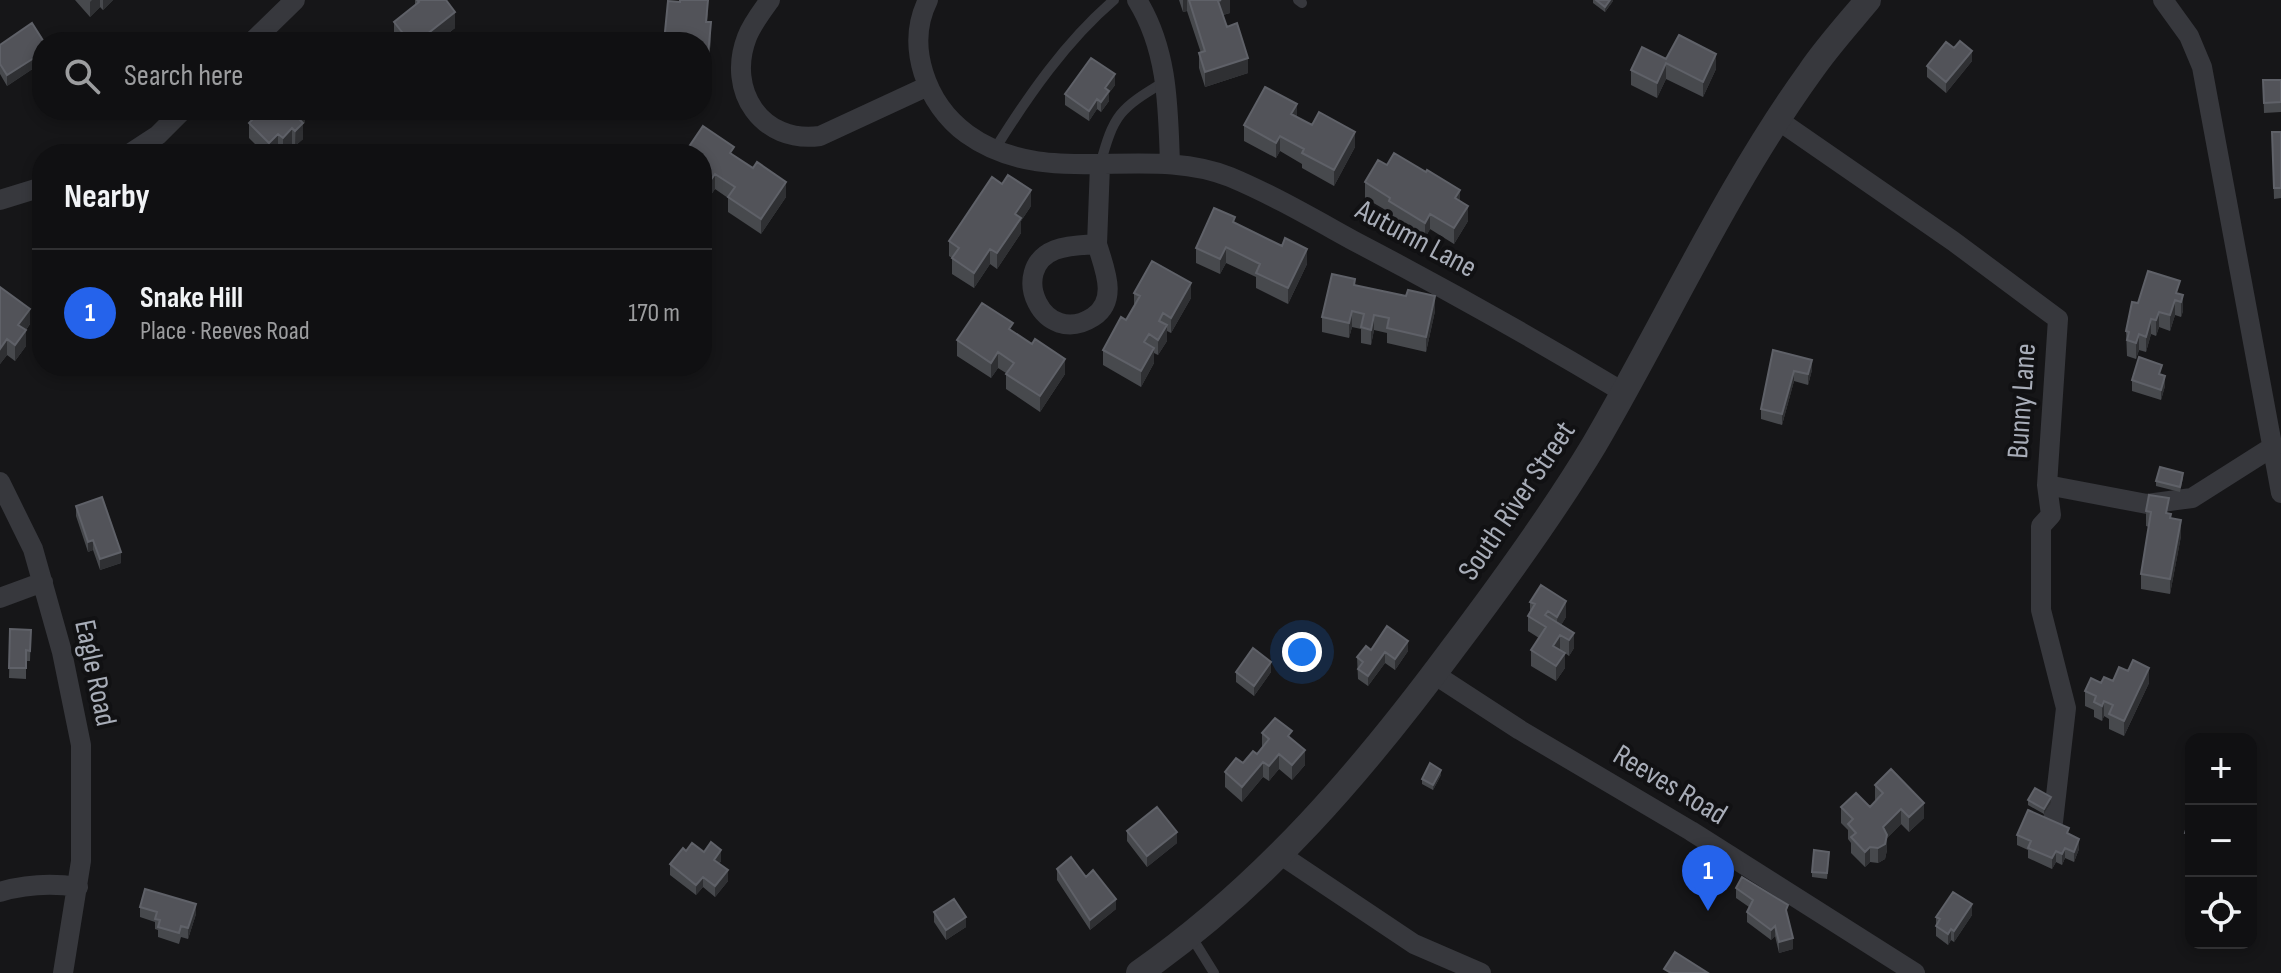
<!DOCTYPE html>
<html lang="en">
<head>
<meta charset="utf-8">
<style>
	:root { --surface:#101012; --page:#1e1e20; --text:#f1f3f6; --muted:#9c9d9f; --line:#303032; --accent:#2563eb }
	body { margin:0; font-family:"Sofia Sans Condensed",sans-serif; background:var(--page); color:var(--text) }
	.controls { position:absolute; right:24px; bottom:24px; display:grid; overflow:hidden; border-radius:16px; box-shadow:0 4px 12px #0003 }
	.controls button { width:72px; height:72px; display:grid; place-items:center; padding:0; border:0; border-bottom:2px solid var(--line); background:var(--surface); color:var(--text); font:40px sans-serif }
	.you { position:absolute; left:1302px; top:652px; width:28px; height:28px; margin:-20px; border:6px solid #fff; border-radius:50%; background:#1a73e8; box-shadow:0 0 0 12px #1a73e833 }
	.badge { display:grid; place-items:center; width:52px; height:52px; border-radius:50%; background:var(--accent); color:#fff; font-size:26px; font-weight:700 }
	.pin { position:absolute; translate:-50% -66px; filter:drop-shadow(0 2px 4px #0008) }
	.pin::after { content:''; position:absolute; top:42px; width:28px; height:24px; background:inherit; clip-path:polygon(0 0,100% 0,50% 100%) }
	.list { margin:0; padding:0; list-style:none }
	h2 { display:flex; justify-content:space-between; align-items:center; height:104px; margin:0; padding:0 32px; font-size:34px }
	h2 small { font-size:26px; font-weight:400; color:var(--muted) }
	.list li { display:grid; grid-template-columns:52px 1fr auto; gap:24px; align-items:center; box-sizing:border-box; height:128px; padding:0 32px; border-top:2px solid var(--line) }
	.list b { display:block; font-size:30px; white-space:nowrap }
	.list p { margin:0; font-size:26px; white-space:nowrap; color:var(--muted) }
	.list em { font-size:26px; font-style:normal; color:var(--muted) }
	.icon { flex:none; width:44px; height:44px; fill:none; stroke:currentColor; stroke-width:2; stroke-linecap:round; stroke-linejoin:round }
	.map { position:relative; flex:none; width:2281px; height:973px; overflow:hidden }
	.search { position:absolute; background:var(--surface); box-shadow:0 4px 12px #0003; left:32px; top:32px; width:680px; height:88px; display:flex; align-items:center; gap:20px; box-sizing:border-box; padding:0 28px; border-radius:32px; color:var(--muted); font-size:30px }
	.panel { position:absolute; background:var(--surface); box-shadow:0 4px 12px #0003; left:32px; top:144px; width:680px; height:232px; border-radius:32px }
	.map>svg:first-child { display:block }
</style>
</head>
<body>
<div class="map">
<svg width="2281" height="973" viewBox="0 0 2281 973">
	<rect width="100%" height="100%" fill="#161618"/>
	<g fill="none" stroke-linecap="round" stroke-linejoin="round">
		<path stroke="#37383d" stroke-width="10" d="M1298,0L1302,3
			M995,149C1028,96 1066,41 1114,0
			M1100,165C1114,114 1119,109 1164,82
			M1191,936L1214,973"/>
		<path stroke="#37383d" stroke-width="20" d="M770,0C762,11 752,24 747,37C726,91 762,144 820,136L928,86
			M928,0C905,46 926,104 967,134C1046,191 1145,143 1230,177C1273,195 1314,219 1354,241C1446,289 1535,339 1623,392
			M1137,0C1168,50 1168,106 1170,164
			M2163,0L2189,36L2202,67L2281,493
			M252,42L295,0
			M1778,120L1953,241L2058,319L2047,485L2051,515L2041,526V610L2066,708L2053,822
			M129,154L158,135L183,110
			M0,200L42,187
			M1097,244C1104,268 1119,300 1093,317C1043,349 1007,269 1055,250C1068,245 1083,245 1097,244L1100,165
			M0,482L33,549L62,652L81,745V861L63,973
			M2047,485L2147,504L2192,498L2274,446
			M0,598L43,582
			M1434,674L1520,730L1691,831L1915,973
			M1281,855L1414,944L1481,973
			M0,892C27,884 51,883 78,887"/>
		<path stroke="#37383d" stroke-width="26" d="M1139,973C1265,885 1363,770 1454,647C1503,582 1552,515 1594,445C1666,322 1727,187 1810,72C1827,47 1848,24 1868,0"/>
	</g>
	<path fill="#47494d" d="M75,0H113L103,10L100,7L90,17Z
		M415,0H446L455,28L437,42H398L394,37V22L415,5Z
		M1179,0H1230V13L1223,15L1227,27L1248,73L1205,87L1199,68V53H1201L1187,11L1183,12Z
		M1593,0H1613V1L1605,12L1593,3Z
		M708,9L707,22L711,38L707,81H702V42Z
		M44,42L36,72L34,68L7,86L0,74V45Z
		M1954,48L1972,61L1946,93L1927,77V66Z
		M1666,59L1716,69L1703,97L1666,79L1657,98L1631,85V70Z
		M2263,80H2281V112L2264,113Z
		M1115,85L1109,93V101L1101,112L1097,109L1089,121L1065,105V94Z
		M305,110V122L303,124V139L295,146L292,144L283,153L278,149L273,154H265L249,138V123Z
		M1297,117L1355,147L1334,186L1302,168V164L1280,151L1276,158L1244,141V125Z
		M2272,132H2281V198L2274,199Z
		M702,154L734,155L786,197L761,234L728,212V198L715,189L708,199L702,195Z
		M1387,165L1460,201L1468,221L1454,244L1430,229L1425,238L1389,216V212L1365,198V182Z
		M1031,206L1021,221V233L997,269L990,264L974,288L952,274V258L949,256V241Z
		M1235,223L1307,264L1288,304L1256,288V277L1226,263L1220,274L1196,263V248Z
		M1355,285L1435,311L1426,352L1387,343V333L1374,330L1371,345L1361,343V329L1352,327L1349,338L1322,332V317Z
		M0,287L30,324L26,330V346L15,361L7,355L0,364Z
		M1134,293L1191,298L1171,333L1167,331V341L1158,355L1154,353V363L1141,387L1103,365V350L1126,320L1134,306Z
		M2180,294L2183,311L2181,317L2175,315L2170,331L2159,327L2156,336L2151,334L2146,352L2139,350L2136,359L2127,356L2126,331L2138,303Z
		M1013,331L1065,374L1040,412L1006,389V373L998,368L991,378L957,356V340Z
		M1773,350L1812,370L1808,385L1794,381L1782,425L1761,419V409Z
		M2162,375L2165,386L2161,400L2132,391V380Z
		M2183,478L2180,492L2156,486V481Z
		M76,506L121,563L100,570L93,550L88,552L76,516Z
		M2146,511L2169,514L2181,536L2170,594L2141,589V574L2149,527L2146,526Z
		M1530,602L1566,617L1561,625L1574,648L1569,656L1565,653V668L1556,681L1531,666V650L1539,638L1528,631V616L1530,611Z
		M10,629L31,630L30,661H26V679L9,678Z
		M1371,650L1408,651L1395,670L1385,663L1368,686L1358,679L1357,657Z
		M1236,672H1271L1254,696L1236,682Z
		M2113,681L2149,683L2124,736L2109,729V719L2104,716L2102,721L2094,717V710L2085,706V691L2101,683Z
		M1262,733L1292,739L1305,765L1292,780L1279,769L1269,781L1263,777L1242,802L1225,787V772L1243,763L1257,754L1262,748Z
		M1441,775L1433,790L1422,784V779Z
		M1875,785L1924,818L1909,832L1901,824L1887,838V850L1885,859L1878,863L1870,862L1865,867L1851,853V843L1848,839V830L1841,823V807H1870L1875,801Z
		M2028,800L2051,803L2044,814L2028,805Z
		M2191,821V840L2185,838V833Z
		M1127,831L1177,843L1147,867L1127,841Z
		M2069,834L2079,849L2074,862L2065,858L2062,865L2056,862L2052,869L2028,858V850L2017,845V835Z
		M686,851L704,852L721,861L719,864L728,881L715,897L703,887L696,895L670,875V864Z
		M1829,857L1827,879L1812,877V872Z
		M1057,869L1086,877L1116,909L1090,930L1057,880Z
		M1736,888L1788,915L1793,949L1779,953L1775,936L1771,940L1747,922V912L1749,907L1736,898Z
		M140,907L196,914L188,939L181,937L179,944L158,937V930L155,929V922L140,917Z
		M934,912L966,927L946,940L934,922Z
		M1972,915L1954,942L1951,940L1948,945L1936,936V917Z"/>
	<path fill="#2f3033" d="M92,0H100V7L90,17V2Z
		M103,0H113L103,10Z
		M1183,0H1187V11L1183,12Z
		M1221,0H1230V13L1218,16V1Z
		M1610,0H1613V1L1605,12V7Z
		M455,12V28L437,42H417Z
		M711,22V38L707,81V66Z
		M1972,51V61L1946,93V82Z
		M1716,54V69L1703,97V82Z
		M34,58V68L7,86V75Z
		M42,58V68L36,72V61Z
		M1248,58V73L1205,87V72Z
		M1666,63V79L1657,98V83Z
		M1115,74V85L1109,93V101L1101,112V102L1105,88Z
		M1097,99V109L1089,121V111Z
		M1297,104V119L1291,114Z
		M302,110H305V122L303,124V139L295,146L296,116Z
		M292,128V144L283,153V138Z
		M1355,132V147L1334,186V170Z
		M278,134V149L273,154H269V143Z
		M1280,136V151L1276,158V143Z
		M715,174V189L708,199V184Z
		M786,182V197L761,234V219Z
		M1031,190V206L1021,221V233L997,269V253L1015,214Z
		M1460,190V205L1455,198Z
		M1468,206V221L1454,244V228Z
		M1430,214V229L1425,238V223Z
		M1226,247V263L1220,274V259Z
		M990,249V264L974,288V273Z
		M1307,249V264L1288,304V288Z
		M1191,283V298L1171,333V318Z
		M2183,295V311L2181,317V302Z
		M1435,296V311L1426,352V337Z
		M2175,300V315L2170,331V315Z
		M30,309V324L18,340V325Z
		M1352,311V327L1349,338V323Z
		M2159,312V327L2156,336V320Z
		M1374,315V330L1371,345V330Z
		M2151,319V334L2146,352V337Z
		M1167,325V341L1158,355V340Z
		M26,330V346L15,361V345Z
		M2139,334V350L2136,359V343Z
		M7,339V355L0,364V349Z
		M1154,348V363L1141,387V371Z
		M998,352V368L991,378V363Z
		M1065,359V374L1040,412V396Z
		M1812,360V370L1808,385V374Z
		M1794,371V381L1782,425V414Z
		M2165,376V386L2161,400V390Z
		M2181,520V536L2170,594V579Z
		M93,540V550L88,552V542Z
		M121,552V563L100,570V559Z
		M1566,601V617L1557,632V617Z
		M1574,633V648L1569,656V640Z
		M1560,635V650L1553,646Z
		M1408,641V651L1395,670V659Z
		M1385,652V663L1368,686V676Z
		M1565,653V668L1556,681V666Z
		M1271,662V672L1254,696V686Z
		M2149,668V683L2124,736V721Z
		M2104,701V716L2102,721V706Z
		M1305,750V765L1292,780V765Z
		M1279,754V769L1269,781V766Z
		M1263,762V777L1242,802V787Z
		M1441,770V775L1433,790V785Z
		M2051,797V803L2044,814V809Z
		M1924,803V818L1909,832V817Z
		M1901,809V824L1887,838V850L1885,859L1878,863V848L1883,827Z
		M1177,832V843L1147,867V856Z
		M2079,839V849L2074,862V852Z
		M1870,847V862L1865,867V852Z
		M2065,848V858L2062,865V854Z
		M721,850V861L714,870V860Z
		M2056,851V862L2052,869V858Z
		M728,870V881L715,897V886Z
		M703,877V887L696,895V885Z
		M1116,899V909L1090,930V920Z
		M196,904V914L188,939V928Z
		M1972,904V915L1954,942V931Z
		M966,917V927L946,940V930Z
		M1775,926V936L1771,940V930Z
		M1951,929V940L1948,945V934Z
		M1793,938V949L1779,953V942Z"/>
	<path fill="#525359" stroke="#5f6168" stroke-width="2" d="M417,0H446L455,12L417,42H410L394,22L419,2Z
		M680,0H708L706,22H711L707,66L702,65V42H664L668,1L680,2Z
		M1189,0H1221L1218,1L1227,27L1237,23L1248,58L1205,72L1199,53L1205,51Z
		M1596,0H1610L1605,7Z
		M32,23L44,42H42V58L36,61L34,58L7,75L0,64V45Z
		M1679,35L1716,54L1703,82L1666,63L1657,83L1631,70L1642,47L1666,59Z
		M1960,41L1972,51L1946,82L1927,66L1946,42L1954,48Z
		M1091,58L1115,74L1105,88L1109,91L1101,102L1097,99L1089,111L1065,94Z
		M2263,80H2281V102L2264,103Z
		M1265,87L1297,104L1291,114L1312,125L1319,112L1355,132L1334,170L1302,153L1304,149L1280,136L1276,143L1244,125Z
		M262,110H302L296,116L303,123L295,131L292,128L283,138L278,134L269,143L249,123Z
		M703,126L734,147L730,153L753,168L757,162L786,182L761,219L728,197L735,187L715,174L708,184L702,180V154H684Z
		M2272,132H2281V188H2274Z
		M1394,153L1426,172L1427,170L1460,190L1455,198L1468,206L1454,228L1430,214L1425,223L1389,201L1390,198L1365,182L1378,160L1387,165Z
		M1008,175L1031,190L1015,214L1021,218L997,253L990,249L974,273L952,258L959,248L949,241L992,177L1002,184Z
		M1214,208L1235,217L1233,222L1282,246L1285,238L1307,249L1288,288L1256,273L1260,264L1226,247L1220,259L1196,248Z
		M1152,261L1191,283L1171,318L1163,313L1159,321L1167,325L1158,340L1149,334L1144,342L1154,348L1141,371L1103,350L1121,317L1126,320L1140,296L1134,293Z
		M2148,271L2180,281L2176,293L2183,295L2181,302L2175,300L2170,315L2159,312L2156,320L2151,319L2146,337L2139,334L2136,343L2127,340L2129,332L2126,331L2132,302L2138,303Z
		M1332,274L1355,279L1354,285L1406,296L1408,290L1435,296L1426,337L1387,328L1389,318L1374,315L1371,330L1361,327L1364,314L1352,311L1349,323L1322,317Z
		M0,287L30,309L18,325L26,330L15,345L7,339L0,349Z
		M982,303L1013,323L1009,329L1032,344L1035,339L1065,359L1040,396L1006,374L1014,363L998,352L991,363L957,340Z
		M1773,350L1812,360L1808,374L1794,371L1782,414L1761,409Z
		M2139,357L2162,365L2159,374L2165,376L2161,390L2132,380Z
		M2160,467L2183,473L2180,487L2156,481Z
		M2149,495L2169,498L2166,513L2171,514L2170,518L2181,520L2170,579L2141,574L2151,512L2146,511Z
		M102,497L121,552L100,559L93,540L88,542L76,506Z
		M1541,585L1566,601L1557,617L1548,611L1545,615L1574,633L1569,640L1560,635L1553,646L1565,653L1556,666L1531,650L1546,627L1528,616L1535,604L1530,602Z
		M1387,626L1408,641L1395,659L1385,652L1368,676L1358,669L1363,662L1357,657L1366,646L1371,650Z
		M10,629L31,630L30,651L26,650V668H9Z
		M1253,648L1271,662L1254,686L1236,672Z
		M2133,660L2149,668L2124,721L2109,714L2113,705L2104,701L2102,706L2094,702L2096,696L2085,691L2091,678L2101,683L2104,677L2113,681L2119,667L2128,671Z
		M1275,718L1292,731L1288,736L1305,750L1292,765L1279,754L1269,766L1263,762L1242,787L1225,772L1236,758L1243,763L1253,751L1257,754L1269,739L1262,733Z
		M1430,763L1441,770L1433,785L1422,779Z
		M1891,769L1924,803L1909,817L1901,809L1883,827L1887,835L1885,844L1878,848L1870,847L1865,852L1851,837L1856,833L1848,824L1853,819L1841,807L1856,793L1870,807L1883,793L1875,785Z
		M2035,788L2051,797L2044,809L2028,800Z
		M1157,807L1177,832L1147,856L1127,831Z
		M2028,810L2069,828L2067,833L2079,839L2074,852L2065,848L2062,854L2056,851L2052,858L2028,848L2031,841L2017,835Z
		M2189,820L2191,821V834L2185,833Z
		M711,842L721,850L714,860L728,870L715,886L703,877L696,885L670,864L683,848L686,851L692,843L704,852Z
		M1814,850L1829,852L1827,873L1812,872Z
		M1071,857L1086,877L1093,870L1116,899L1090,920L1057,869Z
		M1742,877L1788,905L1786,910L1793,938L1779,942L1775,926L1771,930L1747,912L1753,900L1736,888Z
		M145,889L196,904L188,928L181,926L179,933L158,927L160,920L155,919L157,912L140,907Z
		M1953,892L1972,904L1954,931L1951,929L1948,934L1936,926L1940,919L1936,917Z
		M954,899L966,917L946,930L934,912Z
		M1675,952L1708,973H1671L1664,969Z"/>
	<g text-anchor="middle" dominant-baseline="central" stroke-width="8" stroke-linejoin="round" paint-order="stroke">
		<g font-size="30" fill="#a8adb8" stroke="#111113">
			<text transform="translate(1416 239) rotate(28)">Autumn Lane</text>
			<text transform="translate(2022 401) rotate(-86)">Bunny Lane</text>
			<text transform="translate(1517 501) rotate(-56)">South River Street</text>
			<text transform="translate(95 673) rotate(78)">Eagle Road</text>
			<text transform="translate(1670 785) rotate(31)">Reeves Road</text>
		</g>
	</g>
</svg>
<div class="controls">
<button>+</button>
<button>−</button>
<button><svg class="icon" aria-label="locate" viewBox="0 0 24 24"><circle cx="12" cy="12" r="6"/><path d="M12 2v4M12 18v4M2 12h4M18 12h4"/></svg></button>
</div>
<div class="you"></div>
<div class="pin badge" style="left:1708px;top:911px">1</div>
<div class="search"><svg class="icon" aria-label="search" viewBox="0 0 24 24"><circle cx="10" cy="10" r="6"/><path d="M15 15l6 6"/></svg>Search here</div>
<section class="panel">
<h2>Nearby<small></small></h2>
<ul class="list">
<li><span class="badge">1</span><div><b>Snake Hill</b><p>Place · Reeves Road</p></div><em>170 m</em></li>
</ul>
</section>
</div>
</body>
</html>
